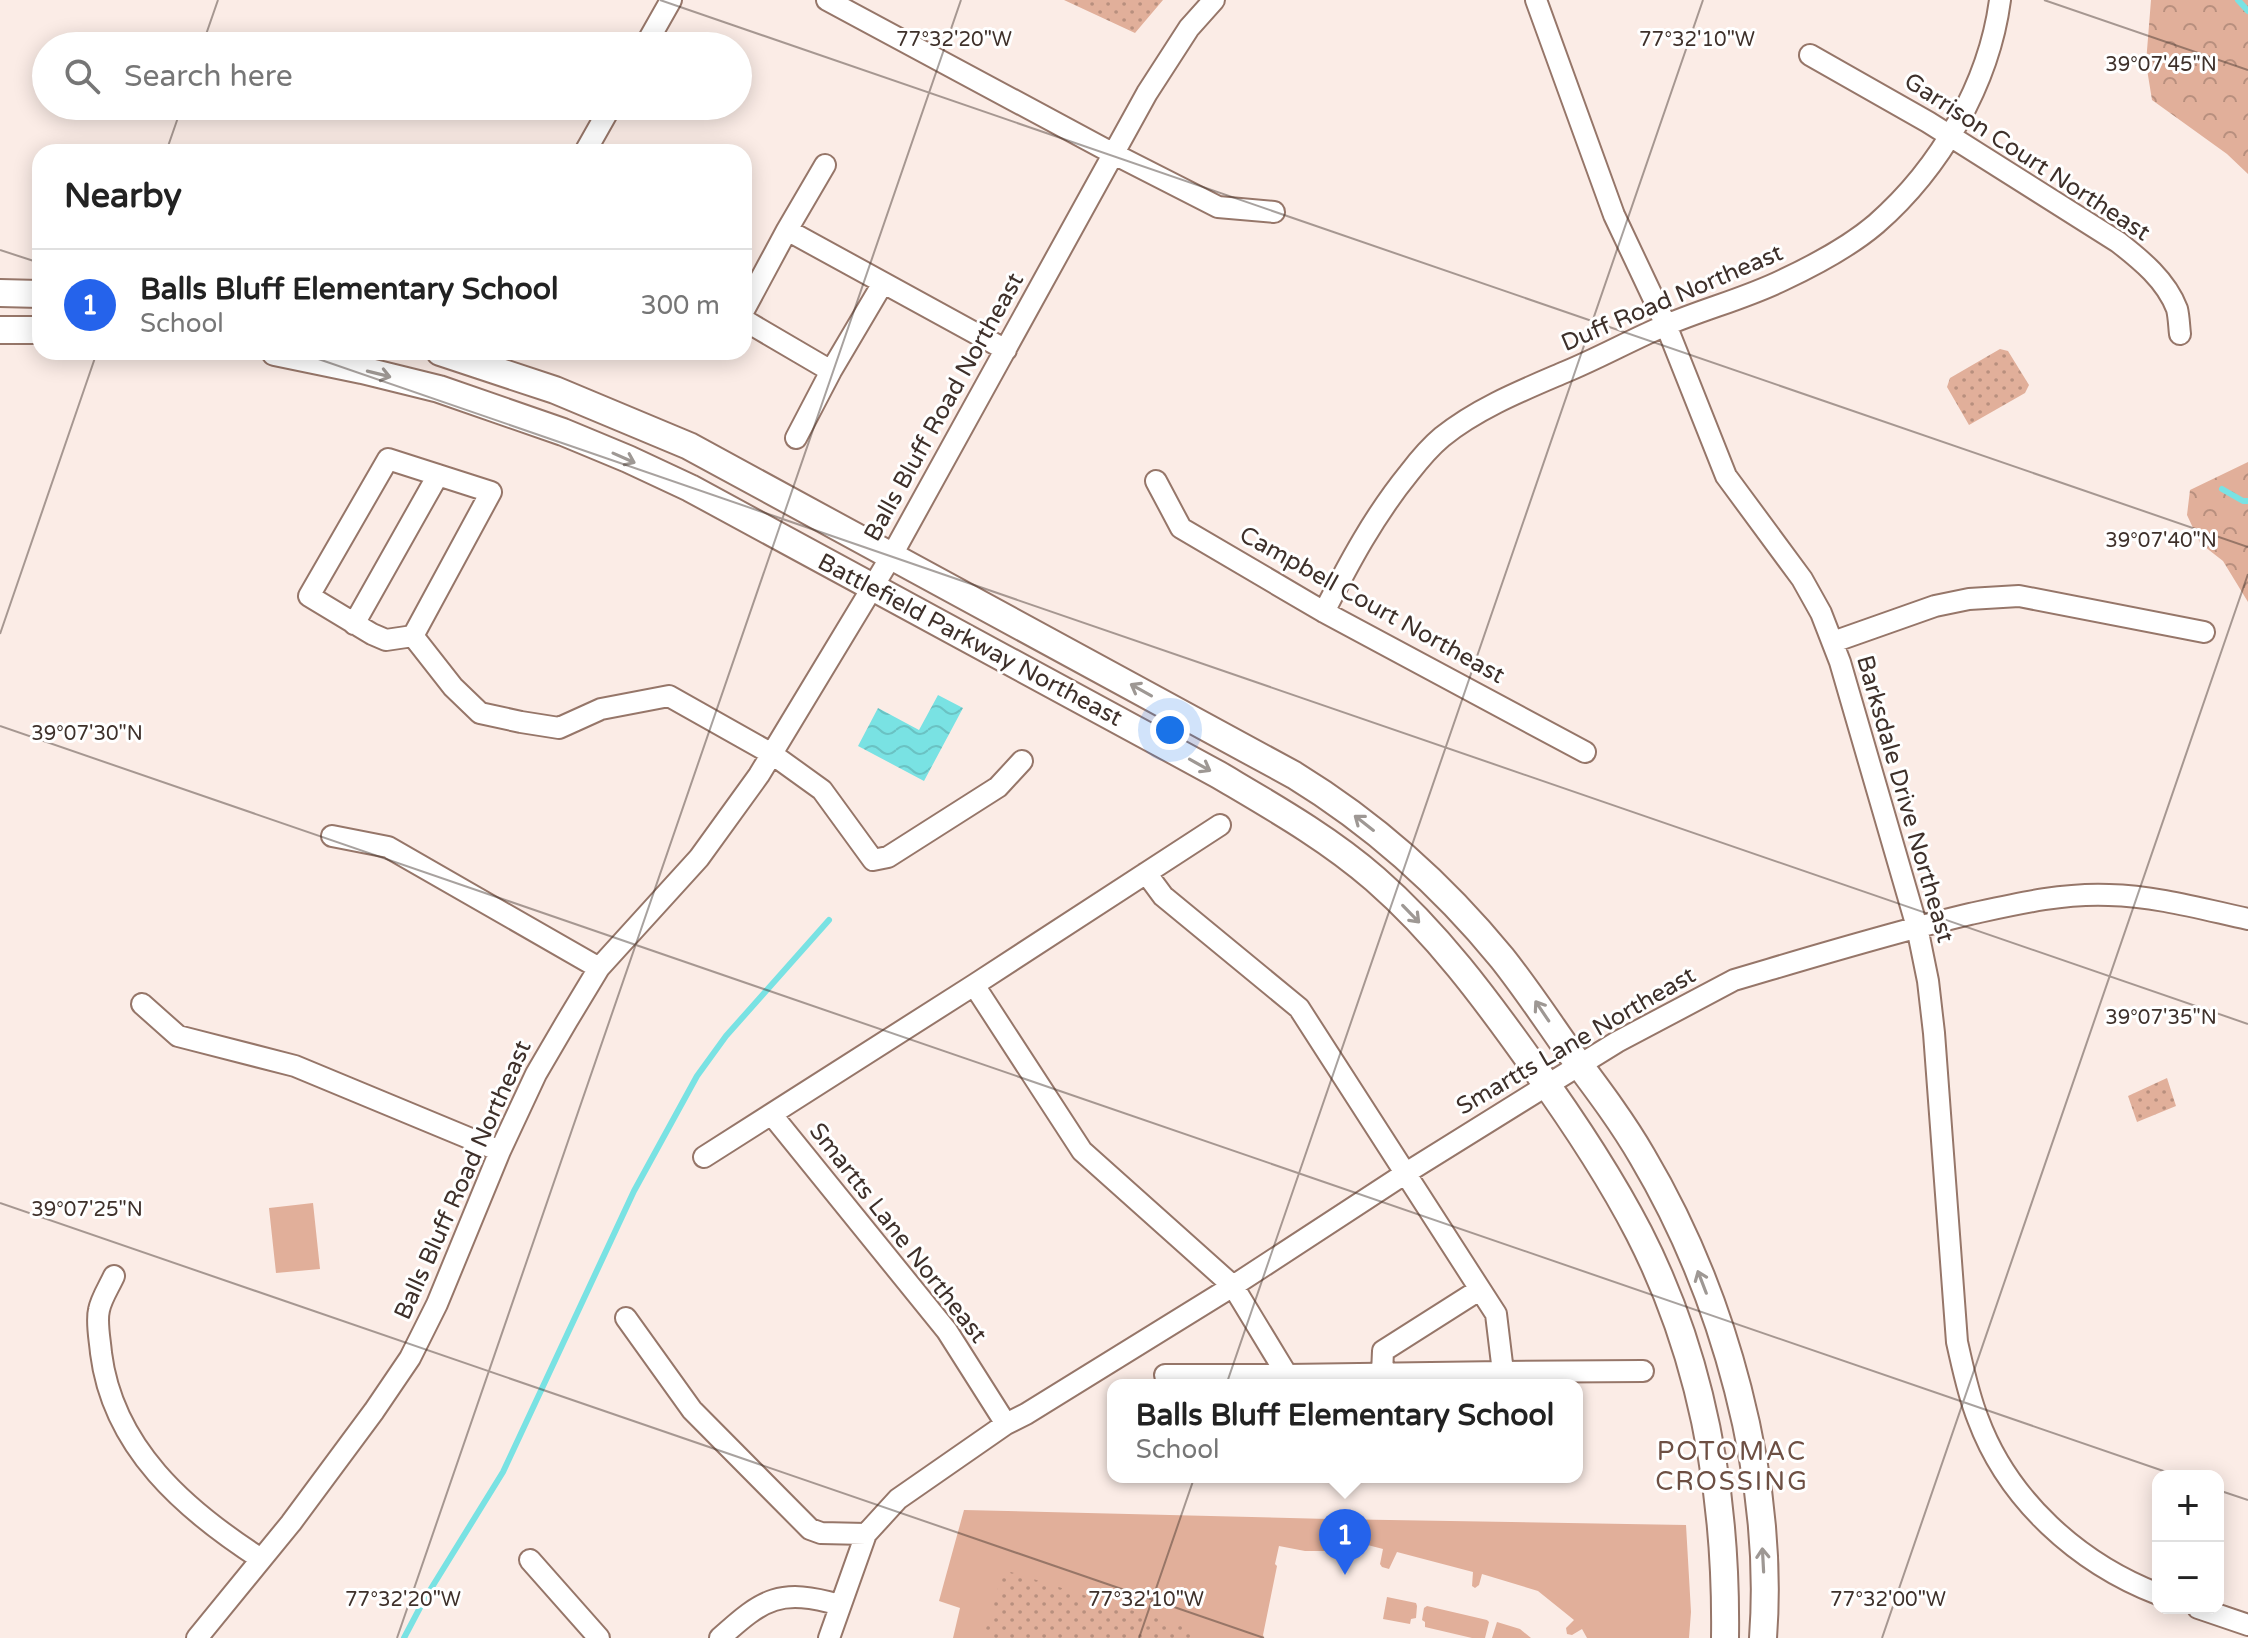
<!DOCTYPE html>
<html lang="en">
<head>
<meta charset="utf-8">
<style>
	:root { --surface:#fff; --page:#f2f2f2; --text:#222; --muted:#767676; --line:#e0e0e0; --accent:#2563eb }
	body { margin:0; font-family:"Varela Round",sans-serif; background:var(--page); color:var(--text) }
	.controls { position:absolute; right:24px; bottom:24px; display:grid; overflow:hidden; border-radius:16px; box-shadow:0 4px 20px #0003 }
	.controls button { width:72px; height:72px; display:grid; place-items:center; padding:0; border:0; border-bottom:2px solid var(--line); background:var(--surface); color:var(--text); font:40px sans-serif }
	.you { position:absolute; left:1170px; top:730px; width:28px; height:28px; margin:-20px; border:6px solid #fff; border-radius:50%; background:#1a73e8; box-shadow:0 0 0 12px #1a73e833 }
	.badge { display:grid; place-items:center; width:52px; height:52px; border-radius:50%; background:var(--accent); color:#fff; font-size:26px; font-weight:700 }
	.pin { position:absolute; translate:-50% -66px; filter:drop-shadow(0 2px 4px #0008) }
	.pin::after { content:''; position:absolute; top:42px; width:28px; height:24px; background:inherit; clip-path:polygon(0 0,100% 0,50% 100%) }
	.popup { position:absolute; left:1107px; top:1379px; width:476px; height:104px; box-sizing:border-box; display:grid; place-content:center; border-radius:16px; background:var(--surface); filter:drop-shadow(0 2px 6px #0005); font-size:26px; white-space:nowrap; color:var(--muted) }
	.popup b { font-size:30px; color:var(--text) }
	.popup::after { content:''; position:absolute; left:50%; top:100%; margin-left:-16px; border:16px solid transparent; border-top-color:var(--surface) }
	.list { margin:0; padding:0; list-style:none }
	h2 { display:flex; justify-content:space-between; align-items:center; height:104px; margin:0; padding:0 32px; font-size:34px }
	h2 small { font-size:26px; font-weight:400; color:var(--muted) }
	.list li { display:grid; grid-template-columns:52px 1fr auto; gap:24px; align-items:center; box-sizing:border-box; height:112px; padding:0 32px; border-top:2px solid var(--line) }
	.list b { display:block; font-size:30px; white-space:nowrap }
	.list p { margin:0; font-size:26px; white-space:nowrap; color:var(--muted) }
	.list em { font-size:26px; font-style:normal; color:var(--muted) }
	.icon { flex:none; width:44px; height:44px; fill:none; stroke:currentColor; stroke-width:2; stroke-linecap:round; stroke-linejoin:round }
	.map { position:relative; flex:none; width:2248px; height:1638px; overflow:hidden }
	.search { position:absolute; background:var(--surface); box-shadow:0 4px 20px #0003; left:32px; top:32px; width:720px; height:88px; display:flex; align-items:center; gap:20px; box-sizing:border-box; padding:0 28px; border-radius:44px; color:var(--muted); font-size:30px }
	.panel { position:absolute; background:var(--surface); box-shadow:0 4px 20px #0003; left:32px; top:144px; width:720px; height:216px; border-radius:24px }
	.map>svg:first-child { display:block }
</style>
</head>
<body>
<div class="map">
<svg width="2248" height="1638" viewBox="0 0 2248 1638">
	<defs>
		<pattern id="forest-crowns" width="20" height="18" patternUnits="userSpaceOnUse" patternTransform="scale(2)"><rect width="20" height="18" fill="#e1af9a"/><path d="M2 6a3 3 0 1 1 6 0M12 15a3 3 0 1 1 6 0" fill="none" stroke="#b88f7e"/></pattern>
		<pattern id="park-dots" width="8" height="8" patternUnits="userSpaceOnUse" patternTransform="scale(2)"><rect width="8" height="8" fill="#e1af9a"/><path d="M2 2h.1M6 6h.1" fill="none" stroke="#b88f7e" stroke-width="1.8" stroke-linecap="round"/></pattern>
		<pattern id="water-waves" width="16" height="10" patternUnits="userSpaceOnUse" patternTransform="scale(2)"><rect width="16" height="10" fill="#79e2e3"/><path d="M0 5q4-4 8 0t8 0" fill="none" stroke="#6ac2c3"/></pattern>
	</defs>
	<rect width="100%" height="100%" fill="#fbece6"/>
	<path fill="#e1af9a" d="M313,1203L320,1269L276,1273L269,1208Z
		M964,1510L1329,1519L1686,1525L1691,1612L1689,1638H1587L1582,1629L1572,1635L1567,1634L1566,1628L1574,1620L1538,1591L1482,1574L1479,1585L1475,1588L1472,1586L1473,1572L1397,1552L1389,1569L1382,1567L1380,1564L1383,1549L1333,1536L1328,1549L1324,1551H1305L1279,1546L1275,1564L1277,1566L1263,1635L1264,1638H953L960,1608L939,1601Z
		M1387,1597L1416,1603L1417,1606L1416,1618L1411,1619L1410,1624L1383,1619Z
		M1427,1606L1487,1620L1489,1622L1485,1638H1472L1425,1627V1622L1422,1620L1424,1608Z
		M1497,1622L1520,1629L1531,1638H1492Z"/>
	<path fill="url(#forest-crowns)" d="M2151,0H2248V174L2227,154L2152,100L2146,63Z
		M2248,462V602L2223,561L2200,543L2187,515L2190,490Z"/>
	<path fill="url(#park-dots)" d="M1064,0H1163L1135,33Z
		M2000,349L2008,351L2029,385L2025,393L1969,425L1947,387L1950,378Z
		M2167,1078L2176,1106L2137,1122L2128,1096Z
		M1011,1572L1191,1629L1197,1632L1199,1638H983L1001,1578L1005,1574Z"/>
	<path fill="url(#water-waves)" d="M938,695L963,708L924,781L858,746L878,708L919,730Z"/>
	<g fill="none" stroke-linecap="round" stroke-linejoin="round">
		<path stroke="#79e2e3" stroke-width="6" d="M2238,0L2248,11
			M2222,489L2243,501H2248
			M404,1638L424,1600L503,1472L634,1191L697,1076L726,1036L829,920"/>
		<defs>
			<path id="minor" d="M827,0L1112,153L1218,207L1274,212
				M1536,0L1614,215L1666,325L1726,476L1802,579L1821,613L1840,662L1917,927L1928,981L1934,1033L1957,1342C1963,1368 1968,1394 1978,1419C2008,1500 2078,1563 2158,1594
				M645,46L671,0
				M1810,55L1928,122L2118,242C2141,260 2166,280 2177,309C2179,317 2179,326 2180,334
				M585,152L611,106
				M825,165L787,230L1006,350
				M744,310L787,230
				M744,320L831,371L883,283
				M796,438L831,371
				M1156,481L1181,528L1324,612L1585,752
				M1324,612C1349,563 1374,516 1409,473C1419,460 1430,447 1442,437C1478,408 1523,390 1565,372C1599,358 1631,340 1664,326C1703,309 1744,299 1783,280C1815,265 1849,247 1876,224C1940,168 1989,84 2000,0
				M354,624L438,475
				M413,636L386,640L372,634L309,596L388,459L491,492L413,636L453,687L480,713L521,722L559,728L601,709L669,696L772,754L822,790L873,860L888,857L998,787L1022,761
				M1833,642L1935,606L1969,599L2019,596L2204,632
				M332,836L388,847L599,968
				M1146,873L1163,896L1299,1008L1496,1314L1503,1372L1643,1371
				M974,985L1082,1151L1233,1286L1287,1375L1503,1372
				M142,1004L178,1036L295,1066L500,1151
				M772,1115L947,1331L1006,1424
				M704,1157L974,985L1220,825
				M114,1276C109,1287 101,1299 99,1310C96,1322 100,1340 101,1353C113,1448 185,1510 261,1559
				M626,1318L692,1410L810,1529L821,1533L866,1534
				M1382,1374L1383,1351L1479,1290
				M1165,1375H1287
				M530,1560L599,1638
				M2198,1608L2248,1625
				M197,1638L291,1523L374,1411L410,1358L437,1304L500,1151L536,1074L567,1021L599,968L699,858L759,775L892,555L1147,93L1189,28L1214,0
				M720,1638C764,1598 780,1588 840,1605
				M829,1638L866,1534L898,1499L1006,1424L1026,1414L1233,1286L1406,1173L1549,1084L1617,1042L1734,980C1812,957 1890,933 1970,914C2016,904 2062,893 2109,895C2156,896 2202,909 2248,919"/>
			<path id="major" d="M0,293L40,294
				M0,330H40
				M275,352L362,370L439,389L563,432L628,459L690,488L1219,775C1273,807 1328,838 1375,879C1437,933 1485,998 1532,1064C1571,1118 1608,1173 1639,1233C1703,1358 1727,1498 1725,1638
				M440,352L555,390L689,446L1294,775C1374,824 1443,886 1502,958C1525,987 1545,1017 1566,1047C1592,1082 1620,1118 1642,1156C1724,1294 1775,1478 1763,1638"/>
		</defs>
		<use href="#minor" stroke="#967669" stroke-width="24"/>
		<use href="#major" stroke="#967669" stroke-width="30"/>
		<use href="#minor" stroke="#fff" stroke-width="20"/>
		<use href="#major" stroke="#fff" stroke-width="26"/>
	</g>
	<defs><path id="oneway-shaft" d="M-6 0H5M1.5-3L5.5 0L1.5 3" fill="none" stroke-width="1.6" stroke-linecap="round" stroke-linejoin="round" transform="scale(2)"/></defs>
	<g stroke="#9e9894">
		<use href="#oneway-shaft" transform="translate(379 374) rotate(14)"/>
		<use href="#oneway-shaft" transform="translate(624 458) rotate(24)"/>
		<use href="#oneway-shaft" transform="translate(1141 690) rotate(-151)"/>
		<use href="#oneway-shaft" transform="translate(1200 765) rotate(29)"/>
		<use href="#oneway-shaft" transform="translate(1364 823) rotate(-142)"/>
		<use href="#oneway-shaft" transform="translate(1411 914) rotate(46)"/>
		<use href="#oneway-shaft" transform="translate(1542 1011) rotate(-124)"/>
		<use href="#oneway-shaft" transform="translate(1702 1282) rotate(-111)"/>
		<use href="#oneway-shaft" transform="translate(1763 1560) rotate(-93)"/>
	</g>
	<path fill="none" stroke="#3e302a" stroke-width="2" stroke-opacity="0.45" d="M660,0L2248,547M2044,0L2248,70M202,46L218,0M166,152L182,106M0,250L40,263M298,352L2248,1024M0,634L97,352M0,726L2178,1476M0,1203L1264,1638M2218,1490L2248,1500M397,1638L961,0M1139,1638L1703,0M1882,1638L2248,574"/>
	<g text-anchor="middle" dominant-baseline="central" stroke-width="6" stroke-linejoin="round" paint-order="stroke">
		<g font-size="24" fill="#3e302a" stroke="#fff">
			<text transform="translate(2027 157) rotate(33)">Garrison Court Northeast</text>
			<text transform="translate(1672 298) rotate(-23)">Duff Road Northeast</text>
			<text transform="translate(944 407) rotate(-61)">Balls Bluff Road Northeast</text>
			<text transform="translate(1372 605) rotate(29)">Campbell Court Northeast</text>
			<text transform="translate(970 640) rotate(28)">Battlefield Parkway Northeast</text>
			<text transform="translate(1905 799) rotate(74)">Barksdale Drive Northeast</text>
			<text transform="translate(1576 1041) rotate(-30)">Smartts Lane Northeast</text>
			<text transform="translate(463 1180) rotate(-66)">Balls Bluff Road Northeast</text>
			<text transform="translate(898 1233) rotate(52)">Smartts Lane Northeast</text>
		</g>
		<g font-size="26" letter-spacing="2" fill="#6d4f43" stroke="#fff">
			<text x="1732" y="1451">POTOMAC<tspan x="1732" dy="30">CROSSING</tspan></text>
		</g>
	</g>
	<g font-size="20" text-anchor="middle" fill="#3e302a" stroke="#fff" stroke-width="6" stroke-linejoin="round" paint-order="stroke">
		<text x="954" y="46">77°32'20"W</text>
		<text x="1697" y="46">77°32'10"W</text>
		<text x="2161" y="71">39°07'45"N</text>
		<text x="2161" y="547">39°07'40"N</text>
		<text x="87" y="740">39°07'30"N</text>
		<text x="2161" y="1024">39°07'35"N</text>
		<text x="87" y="1216">39°07'25"N</text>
		<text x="403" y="1606">77°32'20"W</text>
		<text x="1146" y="1606">77°32'10"W</text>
		<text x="1888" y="1606">77°32'00"W</text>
	</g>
</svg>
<div class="controls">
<button>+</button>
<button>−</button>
</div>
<div class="you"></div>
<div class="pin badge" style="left:1345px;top:1575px">1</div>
<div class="popup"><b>Balls Bluff Elementary School</b>School</div>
<div class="search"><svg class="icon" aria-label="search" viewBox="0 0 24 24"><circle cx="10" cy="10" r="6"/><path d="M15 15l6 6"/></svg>Search here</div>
<section class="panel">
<h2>Nearby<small></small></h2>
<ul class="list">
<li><span class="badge">1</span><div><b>Balls Bluff Elementary School</b><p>School</p></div><em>300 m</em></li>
</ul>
</section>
</div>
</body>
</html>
